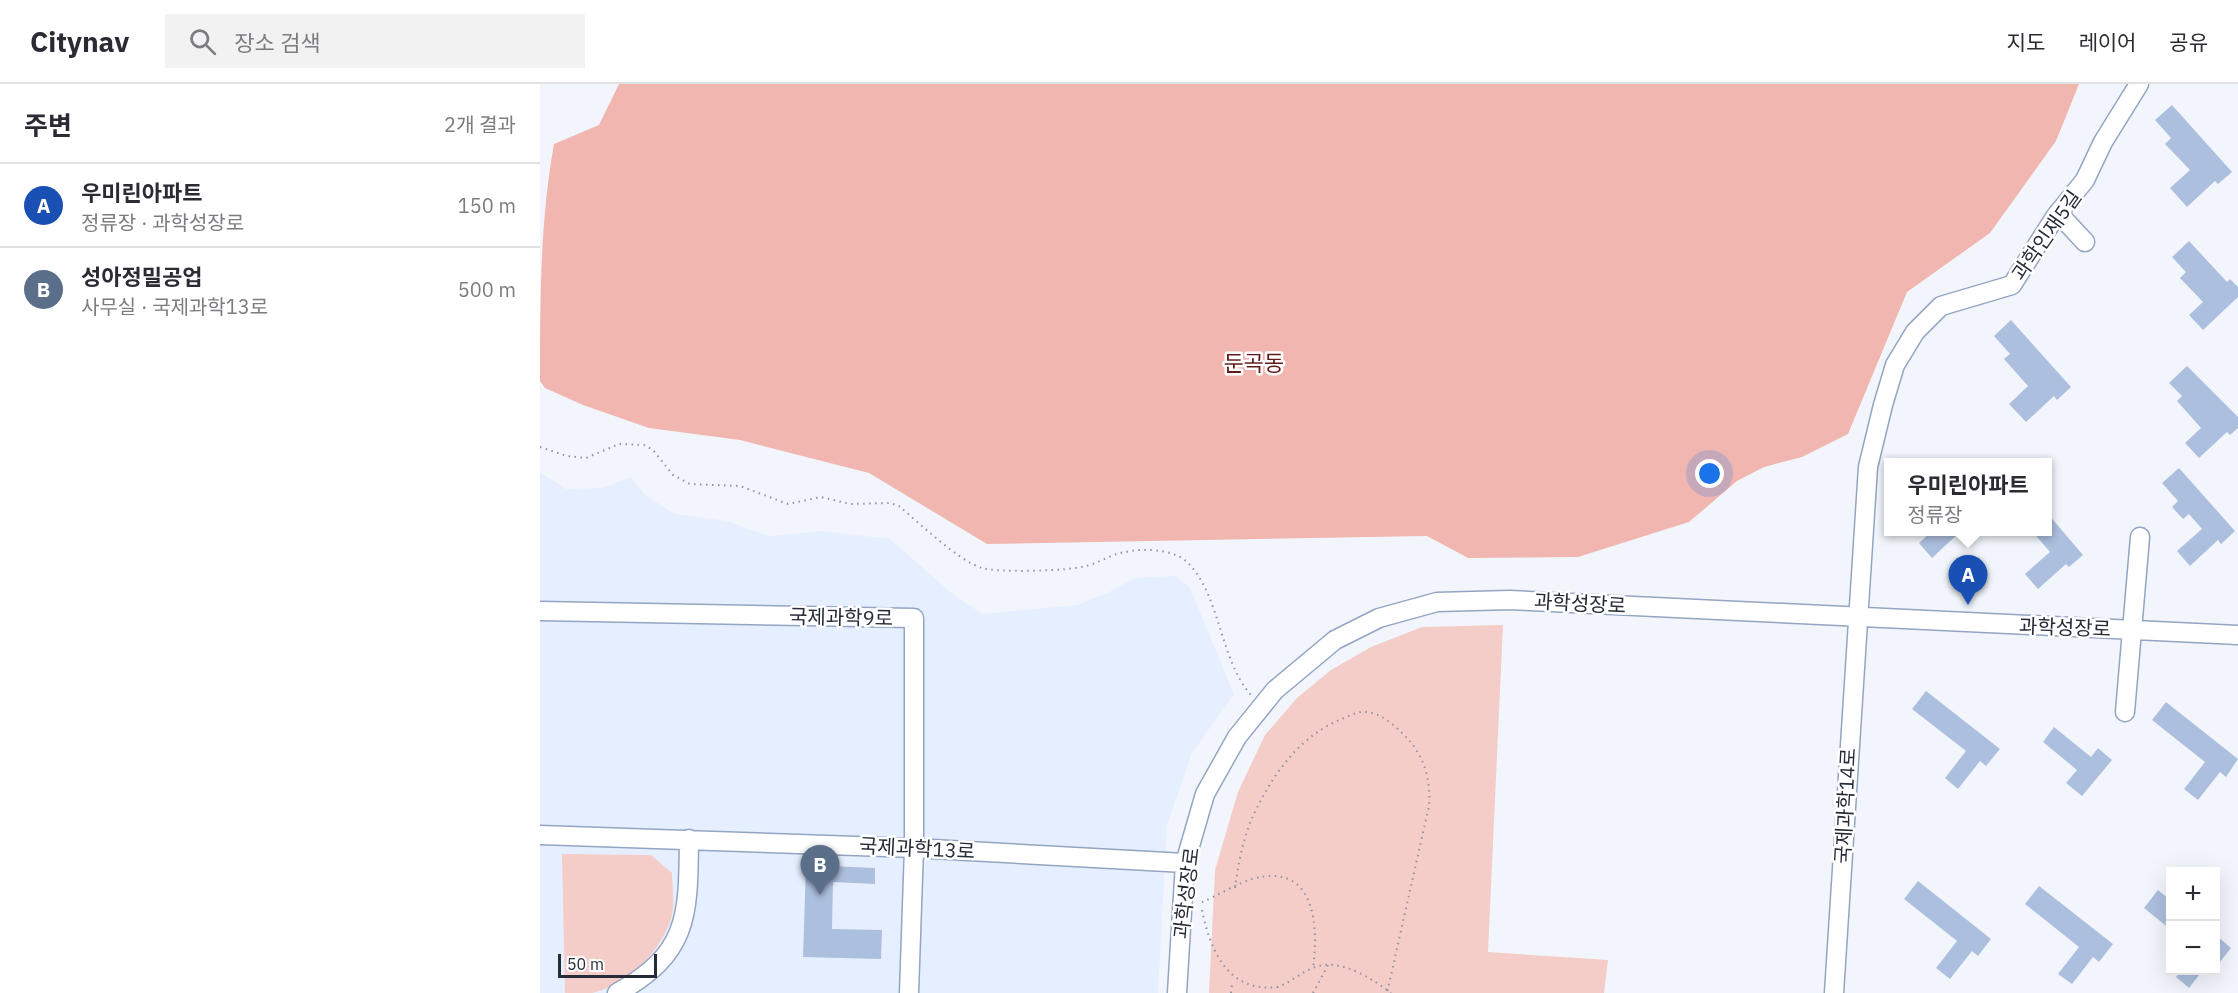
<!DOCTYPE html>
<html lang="ko">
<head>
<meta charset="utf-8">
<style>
	:root { --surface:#fff; --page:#f2f2f3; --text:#2b2b33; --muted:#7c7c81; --line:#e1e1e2; --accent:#ea580c }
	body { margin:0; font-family:"IBM Plex Sans","Noto Sans KR",sans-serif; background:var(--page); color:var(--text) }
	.controls { position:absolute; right:18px; bottom:18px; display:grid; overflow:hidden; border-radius:0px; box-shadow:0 6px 24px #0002 }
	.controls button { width:54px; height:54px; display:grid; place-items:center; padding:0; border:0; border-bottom:2px solid var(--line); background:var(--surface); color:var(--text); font:30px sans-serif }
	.scale { position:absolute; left:18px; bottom:15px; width:99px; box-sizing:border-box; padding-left:6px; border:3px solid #252c38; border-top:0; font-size:16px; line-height:21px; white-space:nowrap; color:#252c38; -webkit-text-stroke:4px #fff; paint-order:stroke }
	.you { position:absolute; left:1170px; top:390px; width:21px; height:21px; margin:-15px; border:4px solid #fff; border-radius:50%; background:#1a73e8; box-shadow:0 0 0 9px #1a73e833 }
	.badge { display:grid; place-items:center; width:39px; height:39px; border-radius:50%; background:var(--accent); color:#fff; font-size:20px; font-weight:700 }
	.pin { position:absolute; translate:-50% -50px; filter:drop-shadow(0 2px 3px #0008) }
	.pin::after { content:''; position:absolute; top:32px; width:21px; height:18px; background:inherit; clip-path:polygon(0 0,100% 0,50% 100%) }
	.popup { position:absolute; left:1344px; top:374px; width:168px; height:78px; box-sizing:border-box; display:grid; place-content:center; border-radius:0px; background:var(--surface); filter:drop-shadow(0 2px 4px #0005); font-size:20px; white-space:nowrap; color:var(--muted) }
	.popup b { font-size:22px; color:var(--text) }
	.popup::after { content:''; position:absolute; left:50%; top:100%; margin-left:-12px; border:12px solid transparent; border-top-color:var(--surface) }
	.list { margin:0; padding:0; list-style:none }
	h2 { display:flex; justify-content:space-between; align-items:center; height:78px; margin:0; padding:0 24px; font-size:26px }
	h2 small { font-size:20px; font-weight:400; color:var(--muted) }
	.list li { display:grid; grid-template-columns:39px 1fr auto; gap:18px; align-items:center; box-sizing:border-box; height:84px; padding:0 24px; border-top:2px solid var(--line) }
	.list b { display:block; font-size:22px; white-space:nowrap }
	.list p { margin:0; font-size:20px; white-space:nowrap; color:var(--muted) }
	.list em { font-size:20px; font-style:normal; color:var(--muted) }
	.icon { flex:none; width:33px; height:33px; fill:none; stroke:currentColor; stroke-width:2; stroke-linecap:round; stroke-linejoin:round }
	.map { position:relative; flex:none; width:1698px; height:909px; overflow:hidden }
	header { display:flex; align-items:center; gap:36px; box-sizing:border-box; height:84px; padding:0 30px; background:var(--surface); border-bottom:2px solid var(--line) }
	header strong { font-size:28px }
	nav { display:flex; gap:33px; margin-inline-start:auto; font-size:21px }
	.search { width:420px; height:54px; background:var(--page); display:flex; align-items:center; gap:15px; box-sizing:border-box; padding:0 21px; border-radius:0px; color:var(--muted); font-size:22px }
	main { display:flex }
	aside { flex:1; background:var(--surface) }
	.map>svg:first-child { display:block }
</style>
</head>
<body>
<header>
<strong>Citynav</strong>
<div class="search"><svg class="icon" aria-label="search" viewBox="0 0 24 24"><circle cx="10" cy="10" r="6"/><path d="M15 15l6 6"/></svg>장소 검색</div>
<nav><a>지도</a><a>레이어</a><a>공유</a></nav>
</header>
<main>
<aside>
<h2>주변<small>2개 결과</small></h2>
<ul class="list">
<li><span class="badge" style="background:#1a4fb4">A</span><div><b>우미린아파트</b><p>정류장 · 과학성장로</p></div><em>150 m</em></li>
<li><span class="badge" style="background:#5c6f8a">B</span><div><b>성아정밀공업</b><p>사무실 · 국제과학13로</p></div><em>500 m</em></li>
</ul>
</aside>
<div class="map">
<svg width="1698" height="909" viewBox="0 0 1698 909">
	<rect width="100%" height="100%" fill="#f2f6fc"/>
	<path fill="#e6efff" d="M0,388L26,405L63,404L91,393L105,411L135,430L187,437L229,452L283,447L350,455L414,511L442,530L537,521L569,508L595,494L635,492L649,502L694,610L652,669L627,741L618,909H0Z"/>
	<path fill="#f4ccc8" d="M963,541L948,868L1068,876L1064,909H669L675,786L698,708L725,651L757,614L791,586L831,563L882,543Z
		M22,770L111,771L132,789C132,802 135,818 132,831C123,866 88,901 52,909C44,909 33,909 25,909Z"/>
	<path fill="#f1b6b0" d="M79,0H1539L1516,57L1450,149L1367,208L1308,350L1262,373L1224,383L1197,397L1149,438L1038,473L928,474L887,452L447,460L329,389L200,356L109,344L43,321L5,304L0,297C0,218 0,137 14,60L59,41Z"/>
	<path fill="#adbfde" d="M1632,21L1692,88L1678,100L1675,97L1647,123L1630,104L1650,86L1625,60L1631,54L1615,36Z
		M1649,157L1687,198L1690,195L1698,203V213L1663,246L1649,231L1663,218L1640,194L1646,188L1632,173Z
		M1471,236L1531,303L1517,316L1514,312L1486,338L1469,320L1488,302L1464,275L1470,270L1454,252Z
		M1647,282L1698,333V344L1690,351L1687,348L1659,374L1645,359L1661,344L1637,317L1642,312L1629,299Z
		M1639,384L1695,447L1681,460L1678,456L1650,482L1637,467L1662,445L1649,430L1643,435L1632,423L1638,417L1622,399Z
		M1508,430L1543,471L1529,483L1526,480L1498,505L1485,490L1510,468L1492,447H1508Z
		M1392,447H1421L1392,474L1379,459Z
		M1386,607L1460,665L1446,682L1440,677L1418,705L1405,694L1426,667L1372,625Z
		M1626,618L1698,675L1686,693L1680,688L1658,716L1644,705L1665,678L1612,636Z
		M1514,643L1551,673L1558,664L1572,676L1542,712L1526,699L1537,686L1503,658Z
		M266,781L335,784V800L293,798L292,845L342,846L341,875L263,873Z
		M1378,797L1451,855L1438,872L1432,867L1410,895L1396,884L1417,857L1364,815Z
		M1499,802L1573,860L1559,878L1553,873L1532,900L1518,890L1539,863L1485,820Z
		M1618,806L1630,816V845L1604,824Z
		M1676,851L1691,864L1676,883Z
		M1641,886H1663L1649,904L1636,893Z"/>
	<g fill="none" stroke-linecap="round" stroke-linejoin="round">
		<defs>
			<path id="minor" d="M1518,129L1545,158
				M0,527L374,534V764L369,909
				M1585,628L1600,453
				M0,751L374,764L645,779
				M77,909C150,869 148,830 149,755
				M637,909L645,779L665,710L697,653L735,606L795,556L839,534L897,518L970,516L1698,551
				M1294,909L1328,383L1343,321L1355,281L1375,248L1401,222L1472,201L1515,133L1545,96L1563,58L1599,0"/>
		</defs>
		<use href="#minor" stroke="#93a5c3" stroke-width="21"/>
		<path stroke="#8f959e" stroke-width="2" stroke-dasharray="1.5 4.5" stroke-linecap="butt" d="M0,363L27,372L46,374L79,360L104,361L113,366L133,391L150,400L200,402L248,420L281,413L310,420L350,419L359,422C378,438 420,478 442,484C459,489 529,487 546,482C559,479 571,470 585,468C602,464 632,465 646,477C681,510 679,575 711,611
			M695,804C698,781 703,754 713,732C732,691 760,651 804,634C811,631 818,627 826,628C841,629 854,641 864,651C884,670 891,695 889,722L847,909
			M662,818C677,812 698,799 712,795C775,777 779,841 773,884
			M662,826C670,864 686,909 738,903C754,897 766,883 784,881C806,878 834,896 851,909
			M691,909L692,900
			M773,909L788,881"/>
		<use href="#minor" stroke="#fff" stroke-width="18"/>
	</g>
	<g text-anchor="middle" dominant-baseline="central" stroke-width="5" stroke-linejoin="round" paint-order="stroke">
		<g font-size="20" fill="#252c38" stroke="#fff">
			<text transform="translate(1506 151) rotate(-55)">과학인재5길</text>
			<text transform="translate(1040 519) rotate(3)">과학성장로</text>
			<text transform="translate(301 533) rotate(1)">국제과학9로</text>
			<text transform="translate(1525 543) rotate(2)">과학성장로</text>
			<text transform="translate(1305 722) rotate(-87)">국제과학14로</text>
			<text transform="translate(377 764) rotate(3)">국제과학13로</text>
			<text transform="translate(646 809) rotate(-83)">과학성장로</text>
		</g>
		<g font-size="22" fill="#5f1b19" stroke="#fff">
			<text x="714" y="278">둔곡동</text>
		</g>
	</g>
</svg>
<div class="controls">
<button>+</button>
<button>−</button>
</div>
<div class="scale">50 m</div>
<div class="you"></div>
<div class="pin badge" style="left:1428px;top:521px;background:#1a4fb4">A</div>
<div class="popup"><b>우미린아파트</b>정류장</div>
<div class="pin badge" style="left:280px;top:811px;background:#5c6f8a">B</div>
</div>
</main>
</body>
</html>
